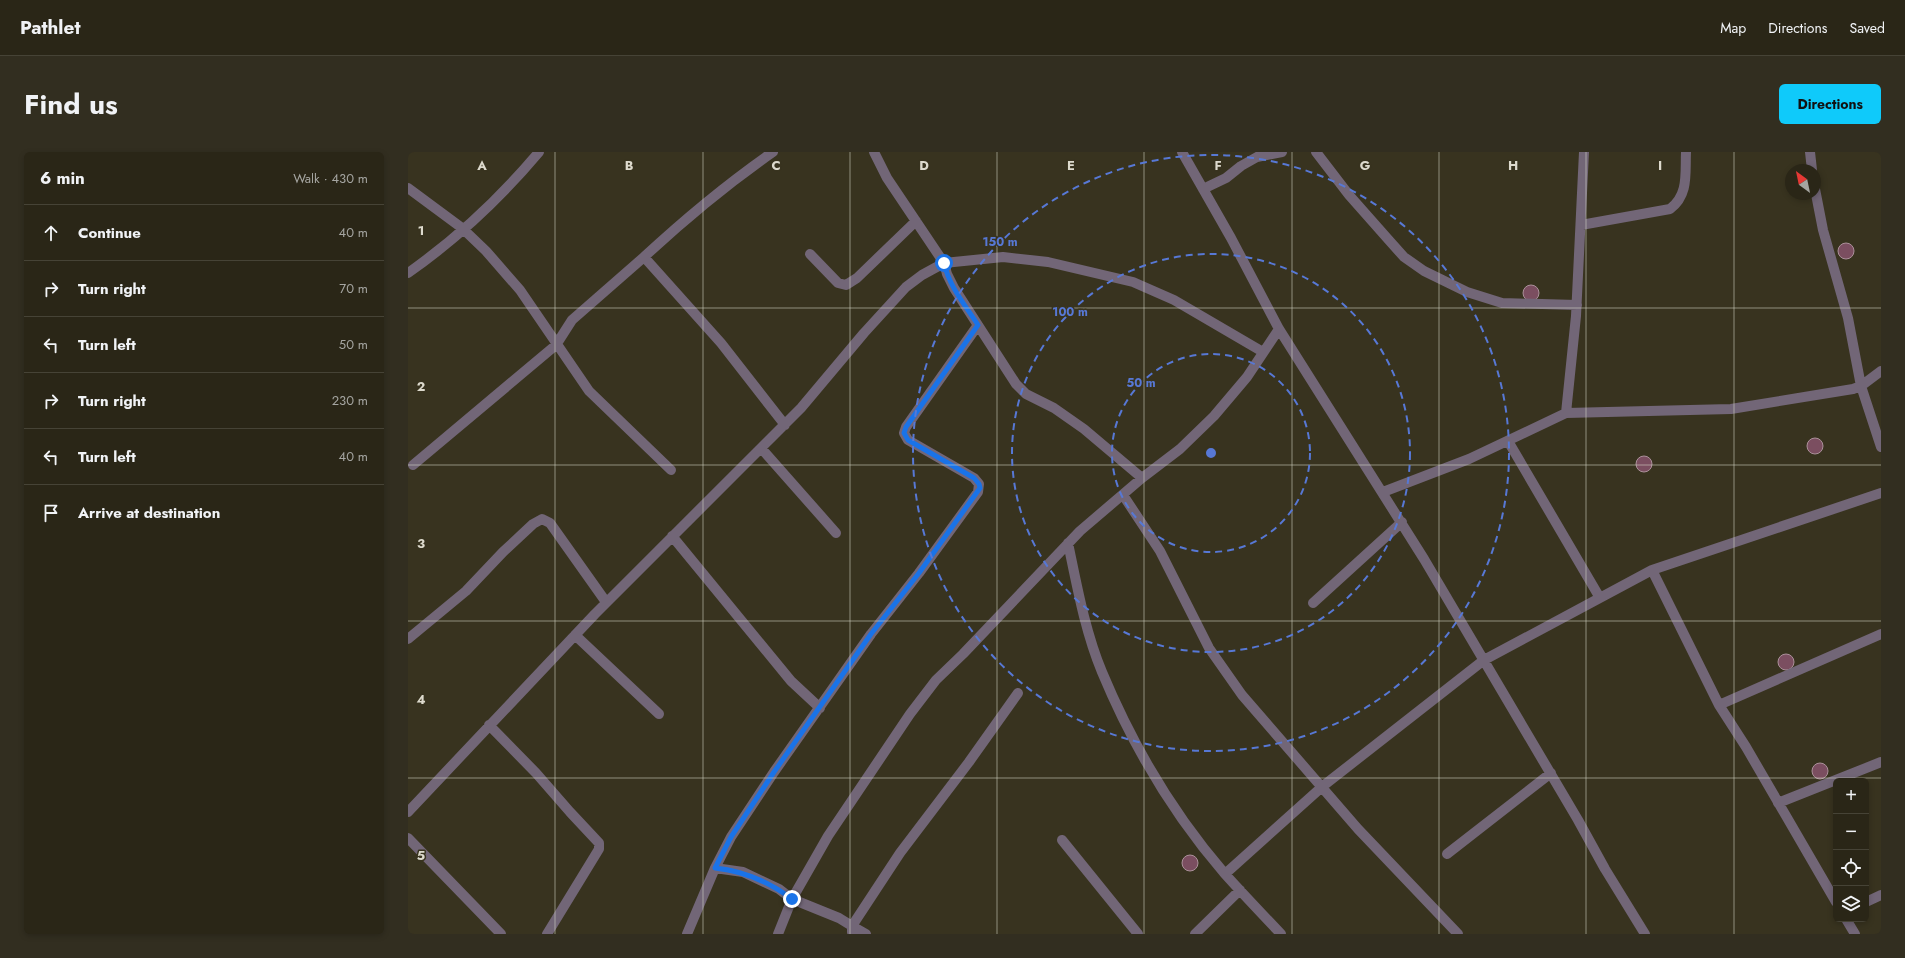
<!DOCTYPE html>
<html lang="en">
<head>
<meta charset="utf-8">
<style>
	:root { --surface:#2a2617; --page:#322e20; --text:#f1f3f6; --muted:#a5a5a1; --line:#464336; --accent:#0fcafa }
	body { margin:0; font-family:Jost,sans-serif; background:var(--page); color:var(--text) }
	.controls { position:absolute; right:12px; bottom:12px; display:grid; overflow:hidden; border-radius:6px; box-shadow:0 2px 6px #0003 }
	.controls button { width:36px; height:36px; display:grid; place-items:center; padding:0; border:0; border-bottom:1px solid var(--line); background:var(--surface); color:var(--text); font:20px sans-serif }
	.compass { position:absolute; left:1377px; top:12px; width:36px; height:36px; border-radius:50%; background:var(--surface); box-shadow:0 2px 6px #0003; rotate:327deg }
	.stop { position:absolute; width:12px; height:12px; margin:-9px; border:3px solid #1a73e8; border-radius:50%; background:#fff }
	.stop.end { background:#1a73e8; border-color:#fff; box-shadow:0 1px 4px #0008 }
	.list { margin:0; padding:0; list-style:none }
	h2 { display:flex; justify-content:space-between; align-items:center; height:52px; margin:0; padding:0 16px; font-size:17px }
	h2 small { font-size:13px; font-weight:400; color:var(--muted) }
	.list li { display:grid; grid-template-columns:26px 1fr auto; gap:12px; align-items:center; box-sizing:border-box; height:56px; padding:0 16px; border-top:1px solid var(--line) }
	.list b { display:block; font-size:15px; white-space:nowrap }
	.list em { font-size:13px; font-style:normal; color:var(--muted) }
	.icon { flex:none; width:22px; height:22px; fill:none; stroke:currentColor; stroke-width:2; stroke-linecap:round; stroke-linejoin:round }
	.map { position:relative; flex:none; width:1473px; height:782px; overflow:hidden; border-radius:6px }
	header { display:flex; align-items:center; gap:24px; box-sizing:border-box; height:56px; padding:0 20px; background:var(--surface); border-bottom:1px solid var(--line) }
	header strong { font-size:19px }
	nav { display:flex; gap:22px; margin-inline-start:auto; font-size:14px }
	.intro { display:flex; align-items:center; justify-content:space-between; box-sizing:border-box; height:96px; padding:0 24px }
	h1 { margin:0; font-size:28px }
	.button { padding:10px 18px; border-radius:6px; background:var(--accent); color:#111; font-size:14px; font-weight:700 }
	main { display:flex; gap:24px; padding:0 24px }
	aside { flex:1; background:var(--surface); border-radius:6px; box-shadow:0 2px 6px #0003 }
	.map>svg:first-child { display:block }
</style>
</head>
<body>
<header>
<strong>Pathlet</strong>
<nav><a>Map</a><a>Directions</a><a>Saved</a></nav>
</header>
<div class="intro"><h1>Find us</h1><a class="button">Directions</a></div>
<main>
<aside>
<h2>6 min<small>Walk · 430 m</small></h2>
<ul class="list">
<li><svg class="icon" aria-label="ahead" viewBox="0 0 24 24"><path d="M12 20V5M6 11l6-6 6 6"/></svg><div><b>Continue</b></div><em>40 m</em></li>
<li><svg class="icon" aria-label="right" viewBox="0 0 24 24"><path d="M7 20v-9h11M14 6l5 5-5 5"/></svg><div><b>Turn right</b></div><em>70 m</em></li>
<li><svg class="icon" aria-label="left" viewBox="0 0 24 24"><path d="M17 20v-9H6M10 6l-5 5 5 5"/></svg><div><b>Turn left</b></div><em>50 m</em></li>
<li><svg class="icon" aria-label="right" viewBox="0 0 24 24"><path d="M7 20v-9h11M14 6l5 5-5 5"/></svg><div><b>Turn right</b></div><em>230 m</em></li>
<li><svg class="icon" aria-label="left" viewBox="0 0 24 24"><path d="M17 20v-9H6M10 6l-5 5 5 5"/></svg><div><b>Turn left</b></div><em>40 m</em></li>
<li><svg class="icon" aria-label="arrive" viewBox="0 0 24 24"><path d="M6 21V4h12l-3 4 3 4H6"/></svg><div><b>Arrive at destination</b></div></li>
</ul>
</aside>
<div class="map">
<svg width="1473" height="782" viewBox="0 0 1473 782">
	<rect width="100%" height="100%" fill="#38331f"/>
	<path fill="#7b4e60" stroke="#ab919a" d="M1430 99a8 8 0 1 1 16 0a8 8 0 1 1-16 0Z
		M1115 141a8 8 0 1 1 16 0a8 8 0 1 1-16 0Z
		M1399 294a8 8 0 1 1 16 0a8 8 0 1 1-16 0Z
		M1228 312a8 8 0 1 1 16 0a8 8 0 1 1-16 0Z
		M1370 510a8 8 0 1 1 16 0a8 8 0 1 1-16 0Z
		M1404 619a8 8 0 1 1 16 0a8 8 0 1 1-16 0Z
		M774 711a8 8 0 1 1 16 0a8 8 0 1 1-16 0Z"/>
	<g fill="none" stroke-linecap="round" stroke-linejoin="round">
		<path stroke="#726677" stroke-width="10" d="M466,0L479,26L536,111L539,122L546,136L608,232L618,242L646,256L676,277L734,326
			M774,0L823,86L871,177L1016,407L1170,668L1197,717L1237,782
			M908,0L941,43L979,86L996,105L1016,119L1059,140L1094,151L1169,153
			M1402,0L1404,18
			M0,36L54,76L78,99L112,138L181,239L263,318
			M795,37L818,26L833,14L849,5L874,0
			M1407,37L1415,78L1440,166L1453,234L1473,295
			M1173,73L1262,57C1281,43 1277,21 1278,0
			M402,102L430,131L438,133L449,126L508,69
			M236,105C277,67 319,32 365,0
			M0,121C47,88 94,44 131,0
			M1158,261L1168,164L1176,0
			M1100,289L1192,446
			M353,296L428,381
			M5,313L148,193L164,168L236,105L313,191L377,273
			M975,340L1061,307L1158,261L1323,257L1445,237L1453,234L1473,219
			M715,343L752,399L801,496L834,543L950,677L1050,782
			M264,384L383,529L412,556
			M660,391C669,434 677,479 694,520C724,592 766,663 817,722C835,742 854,762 873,782
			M1244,418L1311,553L1338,595L1428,750
			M905,451L994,370
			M167,483L251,562
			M0,487L58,439L95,400L125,372L134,367L142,371L198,450
			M1311,553L1473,482
			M81,573L128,621L162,660L191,691V697L139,782
			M1370,651L1473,610
			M0,660L187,462L393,256L456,181L498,135L514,123L536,111L595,105L640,110L725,130L766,148L855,200
			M0,686L93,782
			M654,688L730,782
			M1039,702L1143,621
			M307,716L335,720L371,737L384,747L431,766L444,774V780
			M817,722L915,634L1076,508L1244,418L1473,341
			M1458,750L1473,743
			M1438,767L1447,782
			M279,782L307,716L323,685L366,620L463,482L511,421L570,340L571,332L566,326L500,288L496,281L498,275L570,173
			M370,782L384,747L420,684L502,562L528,528L555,502L672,379L734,326L772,297L806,264L839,225L871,177
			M458,782L444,774L492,701L561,610L610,541
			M787,782L832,738"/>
	</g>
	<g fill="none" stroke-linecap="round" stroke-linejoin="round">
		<path stroke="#1a73e8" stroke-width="5" d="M384,747C360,729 336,719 307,716L323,685L366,620L463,482L511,421L572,336L571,332L566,326L500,288L496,281L498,275L570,173C557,153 541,134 536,111"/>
	</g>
	<path fill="none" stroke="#dddacd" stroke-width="1" stroke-opacity="0.55" d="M147,0V782M295,0V782M442,0V782M589,0V782M736,0V782M884,0V782M1031,0V782M1178,0V782M1326,0V782M0,156H1473M0,313H1473M0,469H1473M0,626H1473"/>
	<g fill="none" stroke="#5778d5" stroke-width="2" stroke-dasharray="7 5">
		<circle cx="803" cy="301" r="99"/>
		<circle cx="803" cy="301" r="199"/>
		<circle cx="803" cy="301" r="298"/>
	</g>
	<g font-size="13" text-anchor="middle" font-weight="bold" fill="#dddacd" stroke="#38331f" stroke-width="3" stroke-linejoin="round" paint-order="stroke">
		<text x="74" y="18">A</text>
		<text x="221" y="18">B</text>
		<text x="368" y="18">C</text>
		<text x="516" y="18">D</text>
		<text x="663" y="18">E</text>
		<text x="810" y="18">F</text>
		<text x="957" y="18">G</text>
		<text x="1105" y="18">H</text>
		<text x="1252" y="18">I</text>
		<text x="13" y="83">1</text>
		<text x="13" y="239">2</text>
		<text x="13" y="396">3</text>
		<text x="13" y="552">4</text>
		<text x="13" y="708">5</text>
	</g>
	<circle cx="803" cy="301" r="6" fill="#5778d5" stroke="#38331f" stroke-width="2"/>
	<g font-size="12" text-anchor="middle" font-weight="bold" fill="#5778d5" stroke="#38331f" stroke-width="3" stroke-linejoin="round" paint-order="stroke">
		<text x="592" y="94">150 m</text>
		<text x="662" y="164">100 m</text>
		<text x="733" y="235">50 m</text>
	</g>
</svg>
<div class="controls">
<button>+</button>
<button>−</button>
<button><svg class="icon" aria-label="locate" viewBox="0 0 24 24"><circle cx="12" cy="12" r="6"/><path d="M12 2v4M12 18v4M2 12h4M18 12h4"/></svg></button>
<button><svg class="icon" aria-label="layers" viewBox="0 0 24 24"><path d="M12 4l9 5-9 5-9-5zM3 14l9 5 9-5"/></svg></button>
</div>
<svg class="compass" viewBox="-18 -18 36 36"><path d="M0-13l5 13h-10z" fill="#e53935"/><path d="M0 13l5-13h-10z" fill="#a5a5a1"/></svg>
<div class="stop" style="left:536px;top:111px"></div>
<div class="stop end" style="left:384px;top:747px"></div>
</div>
</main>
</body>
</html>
